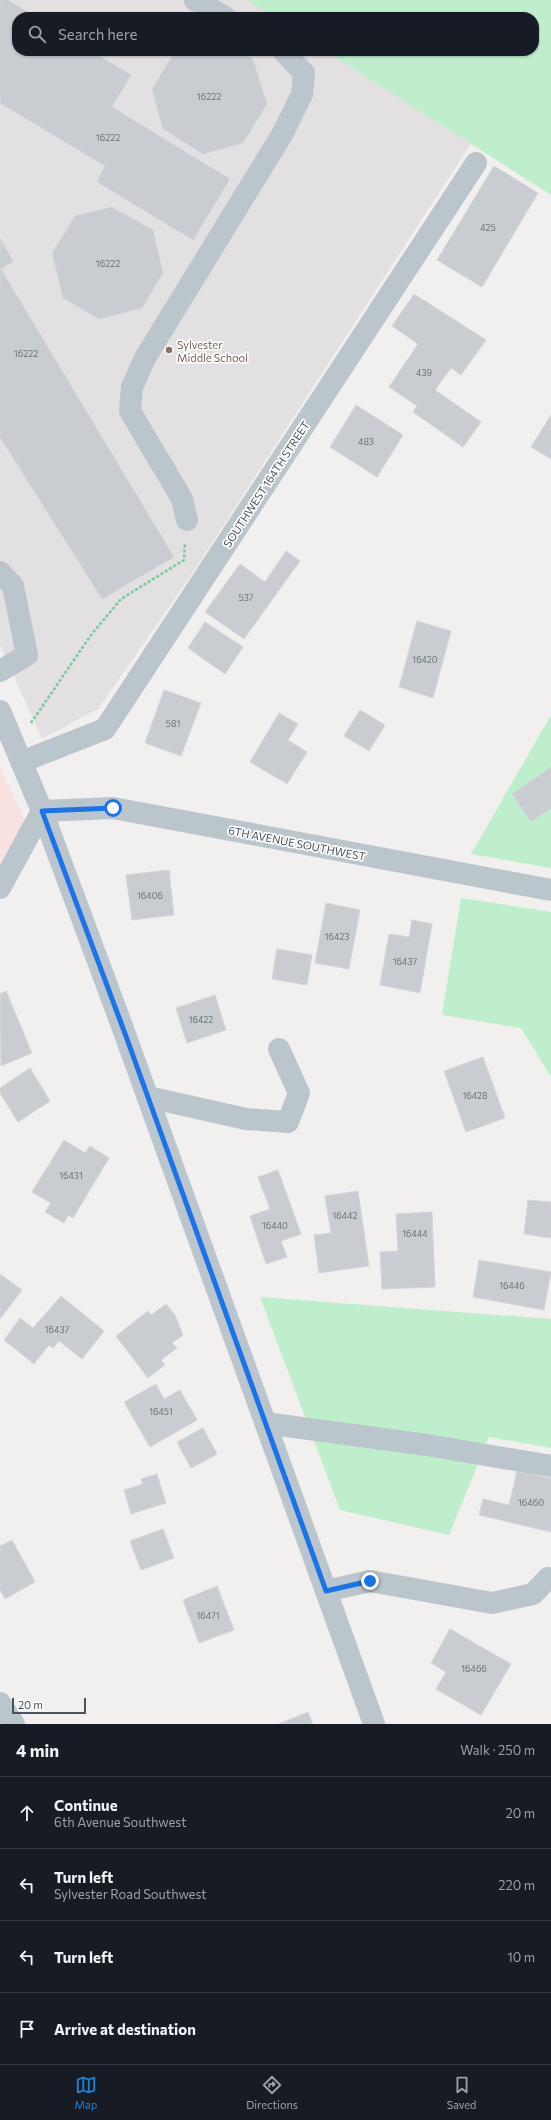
<!DOCTYPE html>
<html lang="en">
<head>
<meta charset="utf-8">
<style>
	:root { --surface:#171b24; --page:#242831; --text:#f1f3f6; --muted:#9ea1a6; --line:#363941; --accent:#1f83db }
	body { margin:0; font-family:Commissioner,sans-serif; background:var(--page); color:var(--text) }
	.scale { position:absolute; left:12px; bottom:10px; width:74px; box-sizing:border-box; padding-left:4px; border:2px solid #48545c; border-top:0; font-size:11px; line-height:14px; white-space:nowrap; color:#48545c; -webkit-text-stroke:3px #fff; paint-order:stroke }
	.stop { position:absolute; width:12px; height:12px; margin:-9px; border:3px solid #1a73e8; border-radius:50%; background:#fff }
	.stop.end { background:#1a73e8; border-color:#fff; box-shadow:0 1px 4px #0008 }
	.list { margin:0; padding:0; list-style:none }
	h2 { display:flex; justify-content:space-between; align-items:center; height:52px; margin:0; padding:0 16px; font-size:17px }
	h2 small { font-size:13px; font-weight:400; color:var(--muted) }
	.list li { display:grid; grid-template-columns:26px 1fr auto; gap:12px; align-items:center; box-sizing:border-box; height:72px; padding:0 16px; border-top:1px solid var(--line) }
	.list b { display:block; font-size:15px; white-space:nowrap }
	.list p { margin:0; font-size:13px; white-space:nowrap; color:var(--muted) }
	.list em { font-size:13px; font-style:normal; color:var(--muted) }
	.icon { flex:none; width:22px; height:22px; fill:none; stroke:currentColor; stroke-width:2; stroke-linecap:round; stroke-linejoin:round }
	.map { position:relative; flex:none; width:551px; height:1724px; overflow:hidden }
	.search { position:absolute; background:var(--surface); box-shadow:0 1px 3px #0004; left:12px; right:12px; top:12px; height:44px; display:flex; align-items:center; gap:10px; box-sizing:border-box; padding:0 14px; border-radius:16px; color:var(--muted); font-size:15px }
	.sheet { height:340px; background:var(--surface) }
	nav { display:flex; justify-content:space-around; align-items:center; box-sizing:border-box; height:56px; border-top:1px solid var(--line); background:var(--surface); font-size:11px; color:var(--muted) }
	nav a { display:grid; justify-items:center; gap:2px }
	nav .on { color:var(--accent) }
	.map>svg:first-child { display:block }
</style>
</head>
<body>
<div class="map">
<svg width="551" height="1724" viewBox="0 0 551 1724">
	<rect width="100%" height="100%" fill="#f2efef"/>
	<path fill="#e3e0e1" d="M0,0H281L308,17H17V51H363L483,125L192,574L98,709L42,739L0,645Z"/>
	<path fill="#fae1e1" d="M0,767L27,825L0,867Z"/>
	<path fill="#bfeecd" d="M247,0H551V195L326,51H534V17H274Z
		M551,715V868L471,854Z
		M461,898L551,912V1077L521,1028L442,1015Z
		M260,1297L551,1319V1448L489,1437L449,1535L340,1510Z"/>
	<path fill="#c9cdd2" stroke="#d3d6da" d="M0,0H8L36,17H17V51H91L131,75L112,107L230,179L193,240L97,182L105,166L0,103Z
		M175,51H240L253,59L267,104L243,143L203,154L163,129L152,89Z
		M494,166L538,193L482,287L437,260Z
		M112,207L153,230L163,273L142,308L99,319L63,298L52,253L75,216Z
		M0,238L13,261L1,269L174,557L102,599L0,437Z
		M414,294L486,340L461,375L451,368L435,390L481,422L463,447L413,412L417,406L389,387L418,344L392,326Z
		M356,405L403,435L377,477L330,447Z
		M551,415V459L531,447Z
		M286,551L300,561L244,639L205,612L240,564L265,582Z
		M417,621L451,631L433,698L399,687Z
		M205,622L243,647L225,674L188,648Z
		M164,690L201,703L181,756L145,743Z
		M360,710L385,725L369,751L344,736Z
		M279,713L298,724L288,740L307,752L287,784L250,762Z
		M551,767V808L531,822L512,794Z
		M169,870L174,915L132,920L126,875Z
		M326,903L360,910L349,969L315,963Z
		M412,920L432,924L420,993L380,985L389,934L409,937Z
		M277,949L312,955L307,985L272,979Z
		M6,991L32,1053L1,1066L0,994Z
		M215,995L226,1030L187,1043L176,1008Z
		M483,1057L505,1118L466,1132L444,1071Z
		M30,1068L50,1101L18,1122L0,1093V1088Z
		M64,1140L85,1153L90,1146L109,1158L73,1218L68,1215L64,1223L45,1212L51,1203L32,1192Z
		M278,1170L301,1234L281,1241L287,1257L266,1264L250,1216L270,1209L258,1177Z
		M358,1191L369,1266L319,1273L314,1235L331,1233L325,1196Z
		M528,1200L551,1202V1238L524,1234Z
		M432,1212L435,1287L382,1289L380,1252L398,1251L396,1214Z
		M479,1260L551,1272L544,1310L473,1297Z
		M0,1274L22,1290L0,1319Z
		M61,1296L104,1331L82,1359L59,1341L53,1348L49,1345L34,1364L4,1340L20,1318L33,1328Z
		M166,1304L175,1315L183,1335L172,1343L177,1348L161,1360L165,1365L148,1378L116,1336L148,1311L151,1315Z
		M156,1384L164,1399L180,1390L197,1420L150,1447L124,1402Z
		M203,1428L217,1454L191,1468L177,1442Z
		M517,1471L551,1478V1532L479,1515L483,1499L509,1505Z
		M157,1474L166,1503L131,1514L124,1490L143,1484L141,1479Z
		M163,1529L174,1558L141,1570L130,1541Z
		M12,1540L35,1582L5,1599L0,1590V1546Z
		M217,1586L234,1630L199,1643L183,1600Z
		M450,1629L511,1664L481,1715L436,1689L446,1672L431,1663Z
		M308,1712L313,1724H279Z"/>
	<g fill="none" stroke-linecap="round" stroke-linejoin="round">
		<path stroke="#78ca9a" stroke-width="2.5" stroke-dasharray="3 2" stroke-linecap="butt" d="M31,723L91,635L121,599L184,560L185,543"/>
		<path stroke="#bbc5cc" stroke-width="22" d="M195,0L225,17
			M187,520L182,499L130,411L132,387L145,358L283,133L302,94L304,73L283,51
			M0,572L13,586L27,655L0,671
			M0,711L42,811L118,1015L374,1724
			M21,762L105,729L476,163
			M42,811L113,808L551,890
			M0,888L42,811
			M148,1097L246,1119L288,1122L299,1093L279,1049
			M265,1423L427,1445L551,1466
			M326,1591L370,1581L492,1603L533,1594L548,1578
			M0,1703L14,1724"/>
	</g>
	<g fill="none" stroke-linecap="round" stroke-linejoin="round">
		<path stroke="#1a73e8" stroke-width="5" d="M113,808L42,811L127,1039L326,1591L370,1581"/>
	</g>
	<circle fill="#8d6e63" stroke="#fff" stroke-width="1.5" cx="169" cy="350" r="4"/>
	<g text-anchor="middle" dominant-baseline="central" stroke-width="3.5" stroke-linejoin="round" paint-order="stroke">
		<g font-size="9" fill="#68727a">
			<text x="209" y="96">16222</text>
			<text x="108" y="137">16222</text>
			<text x="488" y="227">425</text>
			<text x="108" y="263">16222</text>
			<text x="26" y="353">16222</text>
			<text x="424" y="372">439</text>
			<text x="366" y="441">483</text>
			<text x="246" y="597">537</text>
			<text x="425" y="659">16420</text>
			<text x="173" y="723">581</text>
			<text x="150" y="895">16406</text>
			<text x="337" y="936">16423</text>
			<text x="405" y="961">16437</text>
			<text x="201" y="1019">16422</text>
			<text x="475" y="1095">16428</text>
			<text x="71" y="1175">16431</text>
			<text x="345" y="1215">16442</text>
			<text x="275" y="1225">16440</text>
			<text x="415" y="1233">16444</text>
			<text x="512" y="1285">16446</text>
			<text x="57" y="1329">16437</text>
			<text x="161" y="1411">16451</text>
			<text x="531" y="1502">16460</text>
			<text x="208" y="1615">16471</text>
			<text x="474" y="1668">16466</text>
		</g>
		<g font-size="11" fill="#785e54" stroke="#fff" text-anchor="start">
			<text x="177" y="344">Sylvester<tspan x="177" dy="13">Middle School</tspan></text>
		</g>
		<g font-size="11" fill="#48545c" stroke="#fff">
			<text transform="translate(266 484) rotate(-57)">SOUTHWEST 164TH STREET</text>
			<text transform="translate(297 843) rotate(11)">6TH AVENUE SOUTHWEST</text>
		</g>
	</g>
</svg>
<div class="scale">20 m</div>
<div class="stop" style="left:113px;top:808px"></div>
<div class="stop end" style="left:370px;top:1581px"></div>
<div class="search"><svg class="icon" aria-label="search" viewBox="0 0 24 24"><circle cx="10" cy="10" r="6"/><path d="M15 15l6 6"/></svg>Search here</div>
</div>
<section class="sheet">
<h2>4 min<small>Walk · 250 m</small></h2>
<ul class="list">
<li><svg class="icon" aria-label="ahead" viewBox="0 0 24 24"><path d="M12 20V5M6 11l6-6 6 6"/></svg><div><b>Continue</b><p>6th Avenue Southwest</p></div><em>20 m</em></li>
<li><svg class="icon" aria-label="left" viewBox="0 0 24 24"><path d="M17 20v-9H6M10 6l-5 5 5 5"/></svg><div><b>Turn left</b><p>Sylvester Road Southwest</p></div><em>220 m</em></li>
<li><svg class="icon" aria-label="left" viewBox="0 0 24 24"><path d="M17 20v-9H6M10 6l-5 5 5 5"/></svg><div><b>Turn left</b></div><em>10 m</em></li>
<li><svg class="icon" aria-label="arrive" viewBox="0 0 24 24"><path d="M6 21V4h12l-3 4 3 4H6"/></svg><div><b>Arrive at destination</b></div></li>
</ul>
</section>
<nav>
<a class="on"><svg class="icon" aria-label="map" viewBox="0 0 24 24"><path d="M3 6l6-2 6 2 6-2v14l-6 2-6-2-6 2zM9 4v14M15 6v14"/></svg>Map</a>
<a><svg class="icon" aria-label="directions" viewBox="0 0 24 24"><path d="M12 3l9 9-9 9-9-9zM9 14v-3h6M13 9l2 2-2 2"/></svg>Directions</a>
<a><svg class="icon" aria-label="saved" viewBox="0 0 24 24"><path d="M7 4h10v16l-5-4-5 4z"/></svg>Saved</a>
</nav>
</body>
</html>
